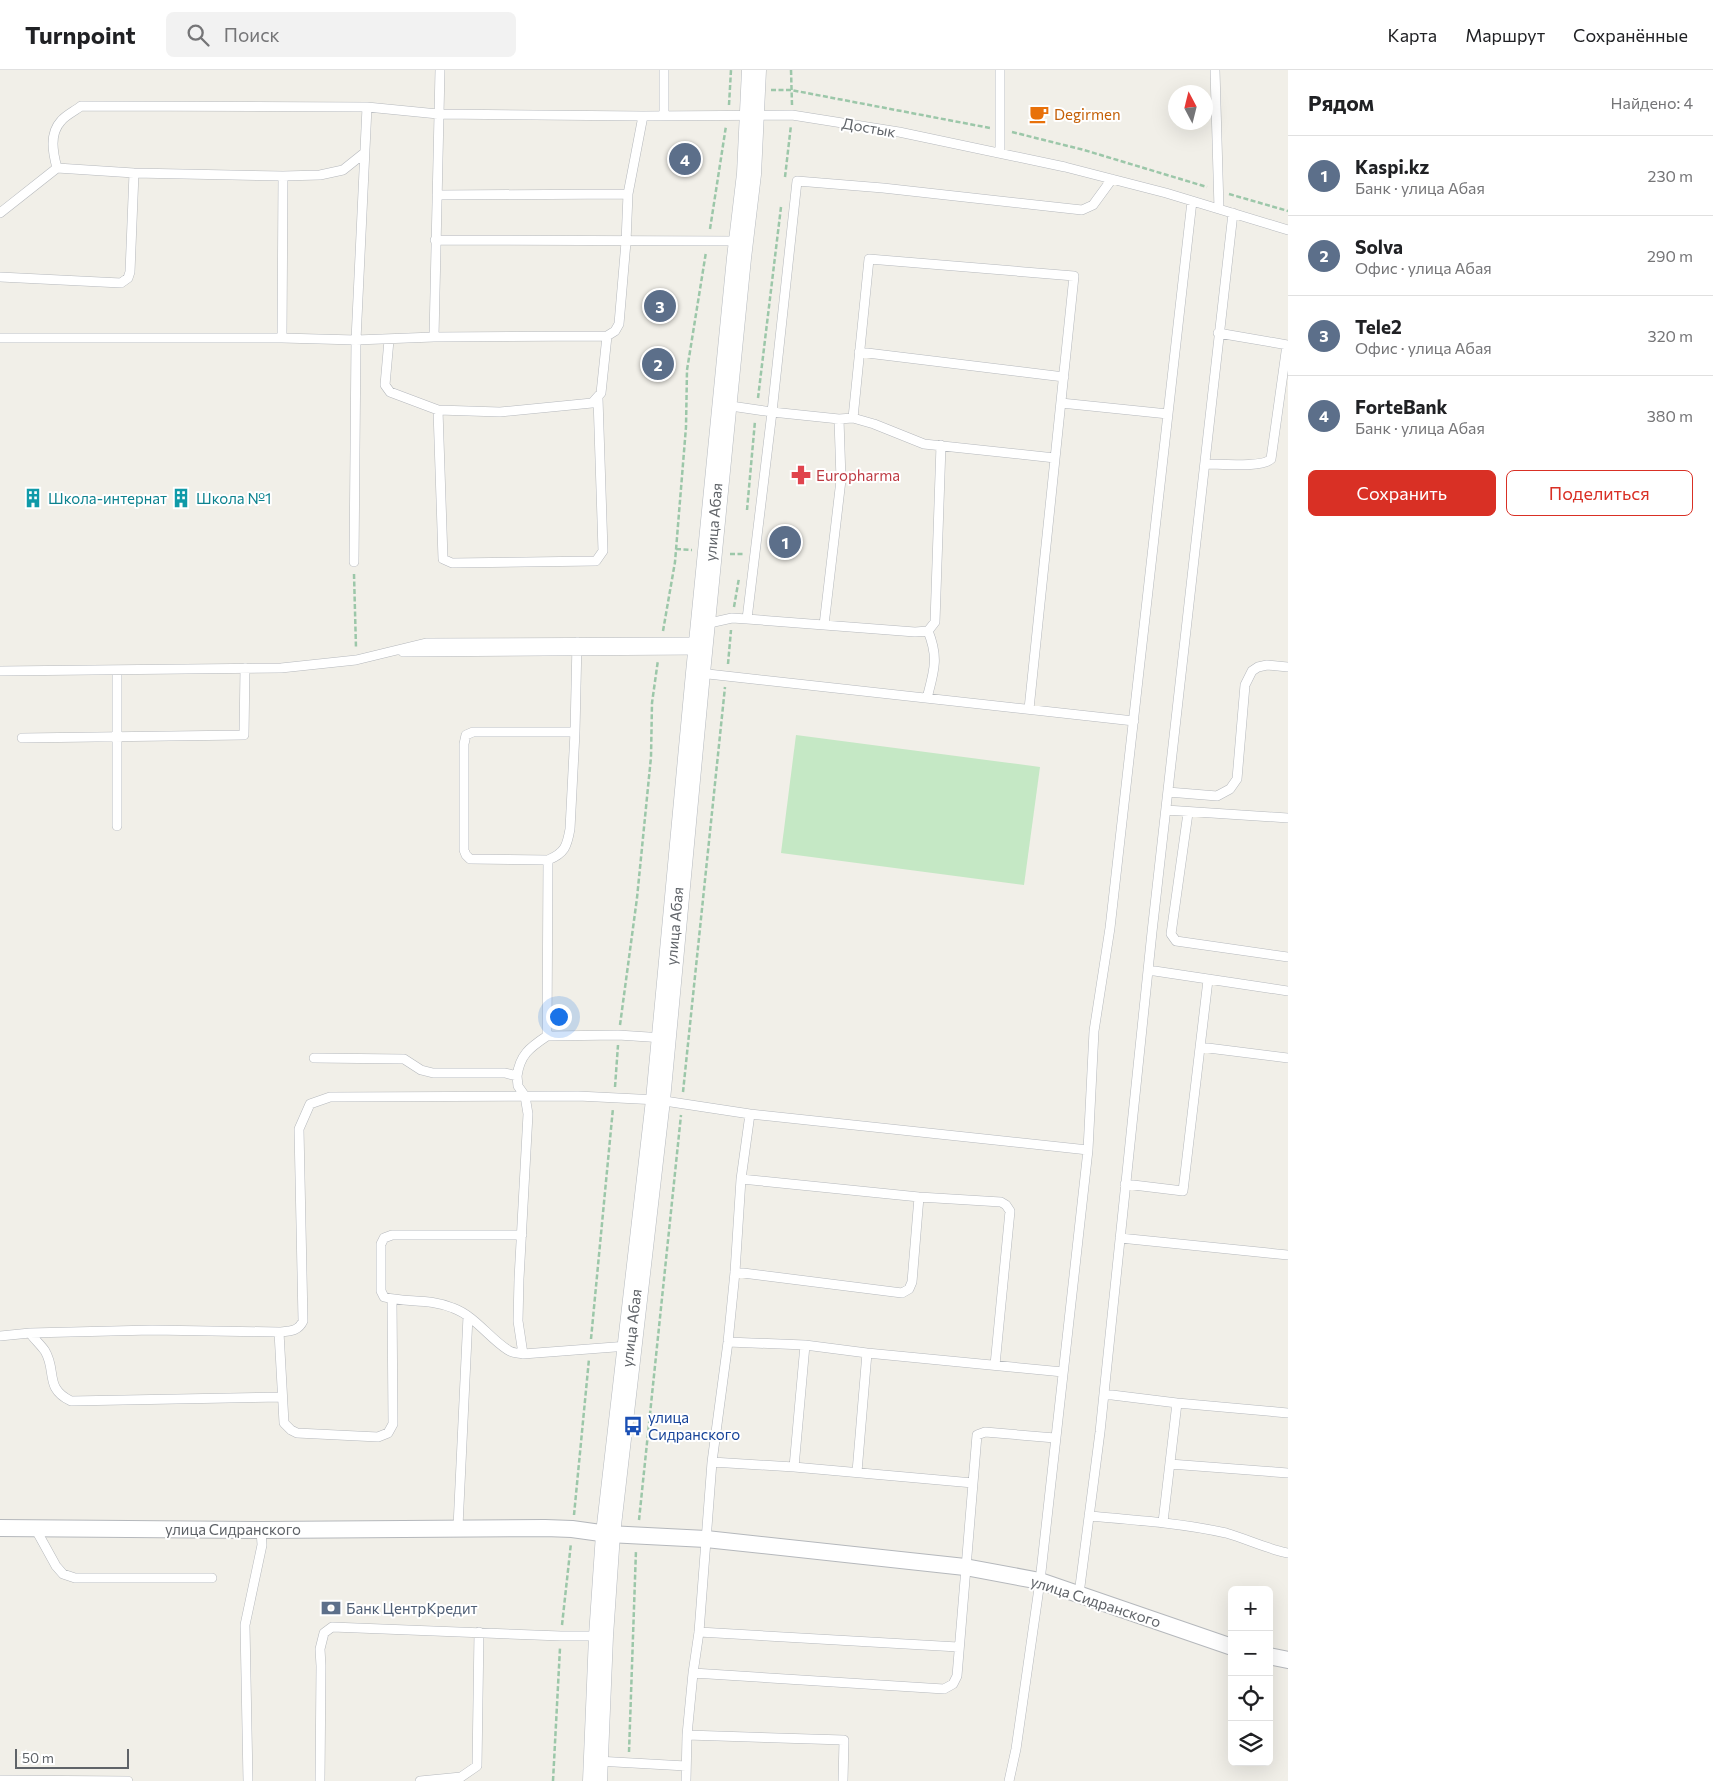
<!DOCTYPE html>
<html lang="ru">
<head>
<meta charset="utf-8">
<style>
	:root { --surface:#fff; --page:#f2f2f2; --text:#202124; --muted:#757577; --line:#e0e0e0; --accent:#d93025 }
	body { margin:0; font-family:Commissioner,sans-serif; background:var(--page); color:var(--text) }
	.controls { position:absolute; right:15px; bottom:15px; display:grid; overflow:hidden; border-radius:8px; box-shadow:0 5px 20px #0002 }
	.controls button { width:45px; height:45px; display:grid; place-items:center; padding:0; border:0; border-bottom:1px solid var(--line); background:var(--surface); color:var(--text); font:25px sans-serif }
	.compass { position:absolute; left:1168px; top:15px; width:45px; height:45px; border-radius:50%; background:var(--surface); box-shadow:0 5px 20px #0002; rotate:353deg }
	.scale { position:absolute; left:15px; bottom:12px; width:114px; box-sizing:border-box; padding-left:5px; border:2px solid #5f6368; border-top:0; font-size:14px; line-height:18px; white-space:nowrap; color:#5f6368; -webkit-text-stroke:4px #fff; paint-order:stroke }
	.you { position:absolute; left:558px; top:946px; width:18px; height:18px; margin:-12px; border:4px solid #fff; border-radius:50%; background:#1a73e8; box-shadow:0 0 0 8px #1a73e833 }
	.badge { display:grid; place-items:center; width:32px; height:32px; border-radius:50%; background:var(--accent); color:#fff; font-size:16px; font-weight:700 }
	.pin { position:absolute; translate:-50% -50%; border:2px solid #fff; box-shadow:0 1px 5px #0006 }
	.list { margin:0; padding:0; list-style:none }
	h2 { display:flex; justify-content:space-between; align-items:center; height:65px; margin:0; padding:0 20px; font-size:21px }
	h2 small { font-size:16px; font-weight:400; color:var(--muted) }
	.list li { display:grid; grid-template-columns:32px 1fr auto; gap:15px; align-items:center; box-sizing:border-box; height:80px; padding:0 20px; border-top:1px solid var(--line) }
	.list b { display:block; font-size:19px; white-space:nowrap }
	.list p { margin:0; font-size:16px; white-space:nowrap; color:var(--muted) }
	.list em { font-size:16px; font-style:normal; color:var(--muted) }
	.actions { display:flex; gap:10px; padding:15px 20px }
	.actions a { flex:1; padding:11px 0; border:1px solid var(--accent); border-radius:8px; text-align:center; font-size:18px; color:var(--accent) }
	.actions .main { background:var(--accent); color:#fff }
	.icon { flex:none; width:28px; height:28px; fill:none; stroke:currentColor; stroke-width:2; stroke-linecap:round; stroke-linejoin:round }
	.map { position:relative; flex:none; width:1288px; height:1711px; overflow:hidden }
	header { display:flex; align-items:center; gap:30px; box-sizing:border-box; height:70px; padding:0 25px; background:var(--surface); border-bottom:1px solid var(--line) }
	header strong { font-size:24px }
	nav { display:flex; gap:28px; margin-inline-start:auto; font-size:18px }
	.search { width:350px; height:45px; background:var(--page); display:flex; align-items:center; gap:12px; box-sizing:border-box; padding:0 18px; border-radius:8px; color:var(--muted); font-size:19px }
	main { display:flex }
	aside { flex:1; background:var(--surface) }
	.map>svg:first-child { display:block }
</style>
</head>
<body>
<header>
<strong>Turnpoint</strong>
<div class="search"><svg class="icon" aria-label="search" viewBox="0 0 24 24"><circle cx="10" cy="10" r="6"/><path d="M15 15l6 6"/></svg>Поиск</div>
<nav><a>Карта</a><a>Маршрут</a><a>Сохранённые</a></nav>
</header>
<main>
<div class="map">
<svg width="1288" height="1711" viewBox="0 0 1288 1711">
	<rect width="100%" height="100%" fill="#f1efe8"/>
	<path fill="#c5e8c5" d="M796,665L1040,697L1024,815L781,783Z"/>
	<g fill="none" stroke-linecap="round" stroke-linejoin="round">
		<defs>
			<path id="lane" d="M1215,0L1219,139
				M664,46V0
				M1000,83V0
				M283,106L320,105L343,100L363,84
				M437,125L628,124
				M0,143L57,98
				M435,170L740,171
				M0,207L121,213L128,208L130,202L134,103
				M1218,263L1288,275
				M434,267L440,0
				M0,268H282L356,270L434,267L607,266L615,261L619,254L626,172L628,124L643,46
				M282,268L283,106L134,103L57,98C53,83 49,64 61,51C66,45 75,41 81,36L367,37L438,44L643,46L792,45L899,62L1065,97L1166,123L1288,160
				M389,270L385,315L390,322L438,340L500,342L592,333L601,323L607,266
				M859,282L1064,307
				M1061,333L1168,344
				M724,335L772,342L797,111L883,118L1082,140L1093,135L1112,109
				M438,340L443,489L452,493L596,491L603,481L598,328
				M853,348L869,189L1074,206L1029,639
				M1206,394C1220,394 1262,398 1271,389L1287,275
				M354,492L356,270L367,37
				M747,549L915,562L928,561L935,552L941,375
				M705,554L732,548L747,549L772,342L839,349L853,348L874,354L924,374L1055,388
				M824,555L841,410L839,349
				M403,582L700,580
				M0,601L281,598L356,590L426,573L700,572
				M699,603L1134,651
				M927,628C934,601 939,588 928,561
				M22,668L244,665L245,598
				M1168,722L1217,726L1230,719L1237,709L1245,615L1252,601L1258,597L1267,595L1288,597
				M1166,740L1288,748
				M1188,743L1171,864L1176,871L1288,887
				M117,756V600
				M548,790L470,789L466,785L464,780V674L466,665L473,662H575
				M1148,900L1288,921
				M547,966L618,965L664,968
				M1200,977L1288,988
				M314,988L404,989L421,1000L433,1003H505L517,1006L518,1016L525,1026L528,1044L519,1209L518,1251L523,1284
				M517,1006C520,985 529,978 547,966L548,790C565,783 567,776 570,759L575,662L577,572
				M741,1109L919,1127L1001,1132L1006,1135L1010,1141L995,1295
				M1125,1114L1183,1121L1208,910
				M522,1165H392L384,1168L381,1174V1221L384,1227C407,1233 429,1228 453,1238C475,1246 489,1268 508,1280C512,1283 518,1283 523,1284L628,1276
				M1120,1168L1288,1185
				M735,1202L902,1223L909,1219L912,1212L919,1127
				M279,1262L284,1353L291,1360L297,1363L378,1367L388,1363L393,1354L392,1229
				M30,1263C34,1269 41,1275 45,1281C57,1301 44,1318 71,1331L282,1327
				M0,1266L30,1263L152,1260L279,1262C289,1261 298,1262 303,1251L299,1059L310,1034L330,1027L578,1026L658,1030L750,1044L1088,1080
				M728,1272L805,1275L867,1283L1063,1302
				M1104,1324L1177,1333L1288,1343
				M712,1392L794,1397L973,1413
				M1170,1394L1288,1403
				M794,1397L805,1275
				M857,1402L867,1283
				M1089,1446C1135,1450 1181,1453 1226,1463C1247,1469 1267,1479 1288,1483
				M1163,1452L1177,1333
				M458,1457L468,1246
				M35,1458L56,1496L63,1504L75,1508H212
				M1079,1524L1100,1362L1152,862L1233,143
				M699,1562L958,1577
				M693,1603L944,1619L953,1614L957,1606L977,1365L985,1362L1055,1368
				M687,1665L844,1670L843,1711
				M597,1691L686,1696
				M0,1710L128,1711
				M248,1711L245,1555L262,1475L261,1460
				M320,1711L321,1596L320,1579L324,1563L332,1557L561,1566H600
				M420,1711L461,1707L477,1696L479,1562
				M686,1711L687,1665L693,1603L699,1562L712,1392L728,1272L735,1202L741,1109L750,1044
				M1009,1711L1016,1679L1040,1511L1088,1080L1094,961L1110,858L1192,131"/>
			<path id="street" d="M0,1458L261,1460L545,1458L572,1459L608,1464L706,1469L965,1497L1040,1511L1232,1577
				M1269,1586L1288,1590"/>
			<path id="secondary" d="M595,1711L601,1566L608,1464L658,1030L698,603L739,188L749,104L754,0"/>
		</defs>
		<use href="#lane" stroke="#b5b8bc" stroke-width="10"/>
		<use href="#street" stroke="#b5b8bc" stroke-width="18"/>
		<use href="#secondary" stroke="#b6babf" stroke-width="25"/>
		<path stroke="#9cc7a9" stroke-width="2.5" stroke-dasharray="5 2.5" stroke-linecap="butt" d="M791,0L792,35
			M771,20H791L990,58
			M729,35L731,0
			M1012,62L1084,80L1207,117
			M785,107L791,55
			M1229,124L1288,141
			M710,159L726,56
			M758,328L781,137
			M747,440L755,351
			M676,479L692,480
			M730,484H743V483
			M354,504L356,578
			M734,537L739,508
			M663,561L675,492L686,357L687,300L706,182
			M728,594L731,560
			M620,955L637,828L651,687L652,633L658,590
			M615,1017L618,975
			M683,1022L725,617
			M591,1269L613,1038
			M574,1445L589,1289
			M639,1450L681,1045
			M562,1555L571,1473
			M629,1682L636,1480
			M553,1711L560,1578"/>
		<use href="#lane" stroke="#fff" stroke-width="9"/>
		<use href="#street" stroke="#fff" stroke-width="16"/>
		<use href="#secondary" stroke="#fff" stroke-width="24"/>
	</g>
	<defs>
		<symbol id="cafe-bare" viewBox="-9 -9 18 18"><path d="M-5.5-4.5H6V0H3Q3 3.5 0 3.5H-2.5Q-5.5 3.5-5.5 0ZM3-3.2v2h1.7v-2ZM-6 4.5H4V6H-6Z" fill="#e8710a" stroke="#fff" stroke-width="2.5" paint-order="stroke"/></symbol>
		<symbol id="pharmacy-bare" viewBox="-9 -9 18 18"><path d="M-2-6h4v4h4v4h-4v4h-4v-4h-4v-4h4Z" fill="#e0444e" stroke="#fff" stroke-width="2.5" paint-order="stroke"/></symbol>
		<symbol id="building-bare" viewBox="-9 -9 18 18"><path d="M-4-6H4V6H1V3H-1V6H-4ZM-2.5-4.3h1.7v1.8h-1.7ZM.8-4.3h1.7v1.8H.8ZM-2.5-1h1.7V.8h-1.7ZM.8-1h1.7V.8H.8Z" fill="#0f9aa8" stroke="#fff" stroke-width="2.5" paint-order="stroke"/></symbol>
		<symbol id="bus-bare" viewBox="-9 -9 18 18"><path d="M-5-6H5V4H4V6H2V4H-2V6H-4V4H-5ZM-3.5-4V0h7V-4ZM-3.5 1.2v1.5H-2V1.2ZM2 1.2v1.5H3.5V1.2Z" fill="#1a4fb4" stroke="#fff" stroke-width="2.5" paint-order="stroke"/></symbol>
		<symbol id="bank-bare" viewBox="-9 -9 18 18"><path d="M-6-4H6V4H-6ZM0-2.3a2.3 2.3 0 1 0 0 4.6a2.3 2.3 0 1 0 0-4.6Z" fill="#5c6f8a" stroke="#fff" stroke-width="2.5" paint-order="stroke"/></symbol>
	</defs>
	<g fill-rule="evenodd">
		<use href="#cafe-bare" x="1025" y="30" width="28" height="28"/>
		<use href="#pharmacy-bare" x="787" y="391" width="28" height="28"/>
		<use href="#building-bare" x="19" y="414" width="28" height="28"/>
		<use href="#building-bare" x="167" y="414" width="28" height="28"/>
		<use href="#bus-bare" x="619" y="1342" width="28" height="28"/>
		<use href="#bank-bare" x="317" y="1524" width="28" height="28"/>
	</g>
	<g text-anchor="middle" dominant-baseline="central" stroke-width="4" stroke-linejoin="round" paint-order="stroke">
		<g font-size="15" fill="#c56008" stroke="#fff" text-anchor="start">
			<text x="1054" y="44">Degirmen</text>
		</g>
		<g font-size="15" fill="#5f6368" stroke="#fff">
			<text transform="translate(869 57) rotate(10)">Достык</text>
			<text transform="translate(713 452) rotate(-85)">улица Абая</text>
			<text transform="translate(674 856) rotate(-85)">улица Абая</text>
			<text transform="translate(631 1258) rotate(-83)">улица Абая</text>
			<text x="233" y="1459">улица Сидранского</text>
			<text transform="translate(1096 1531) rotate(18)">улица Сидранского</text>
		</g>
		<g font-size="15" fill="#be3a42" stroke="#fff" text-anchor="start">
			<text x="816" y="405">Europharma</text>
		</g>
		<g font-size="15" fill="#0d838f" stroke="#fff" text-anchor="start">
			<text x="48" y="428">Школа-интернат</text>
			<text x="196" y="428">Школа №1</text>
		</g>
		<g font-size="15" fill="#164399" stroke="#fff" text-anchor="start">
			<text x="648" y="1347">улица<tspan x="648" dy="17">Сидранского</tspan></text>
		</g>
		<g font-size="15" fill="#4e5e75" stroke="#fff" text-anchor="start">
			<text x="346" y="1538">Банк ЦентрКредит</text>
		</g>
	</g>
</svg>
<div class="controls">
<button>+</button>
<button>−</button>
<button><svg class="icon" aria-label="locate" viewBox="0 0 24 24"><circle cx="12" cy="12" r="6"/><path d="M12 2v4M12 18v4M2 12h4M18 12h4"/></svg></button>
<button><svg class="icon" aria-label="layers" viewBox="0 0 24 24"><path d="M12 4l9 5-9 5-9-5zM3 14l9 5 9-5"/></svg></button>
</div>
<svg class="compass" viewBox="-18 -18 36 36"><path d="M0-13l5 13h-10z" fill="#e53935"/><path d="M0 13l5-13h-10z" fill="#757577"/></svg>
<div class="scale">50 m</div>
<div class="you"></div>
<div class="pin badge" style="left:785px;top:472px;background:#5c6f8a">1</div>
<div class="pin badge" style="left:658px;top:294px;background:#5c6f8a">2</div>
<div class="pin badge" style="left:660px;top:236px;background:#5c6f8a">3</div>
<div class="pin badge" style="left:685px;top:89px;background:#5c6f8a">4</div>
</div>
<aside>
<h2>Рядом<small>Найдено: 4</small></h2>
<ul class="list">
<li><span class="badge" style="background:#5c6f8a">1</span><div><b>Kaspi.kz</b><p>Банк · улица Абая</p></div><em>230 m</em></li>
<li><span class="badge" style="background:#5c6f8a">2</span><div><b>Solva</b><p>Офис · улица Абая</p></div><em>290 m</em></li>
<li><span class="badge" style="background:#5c6f8a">3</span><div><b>Tele2</b><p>Офис · улица Абая</p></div><em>320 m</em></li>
<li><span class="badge" style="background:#5c6f8a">4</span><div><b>ForteBank</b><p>Банк · улица Абая</p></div><em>380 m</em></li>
</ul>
<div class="actions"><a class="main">Сохранить</a><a>Поделиться</a></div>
</aside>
</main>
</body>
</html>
